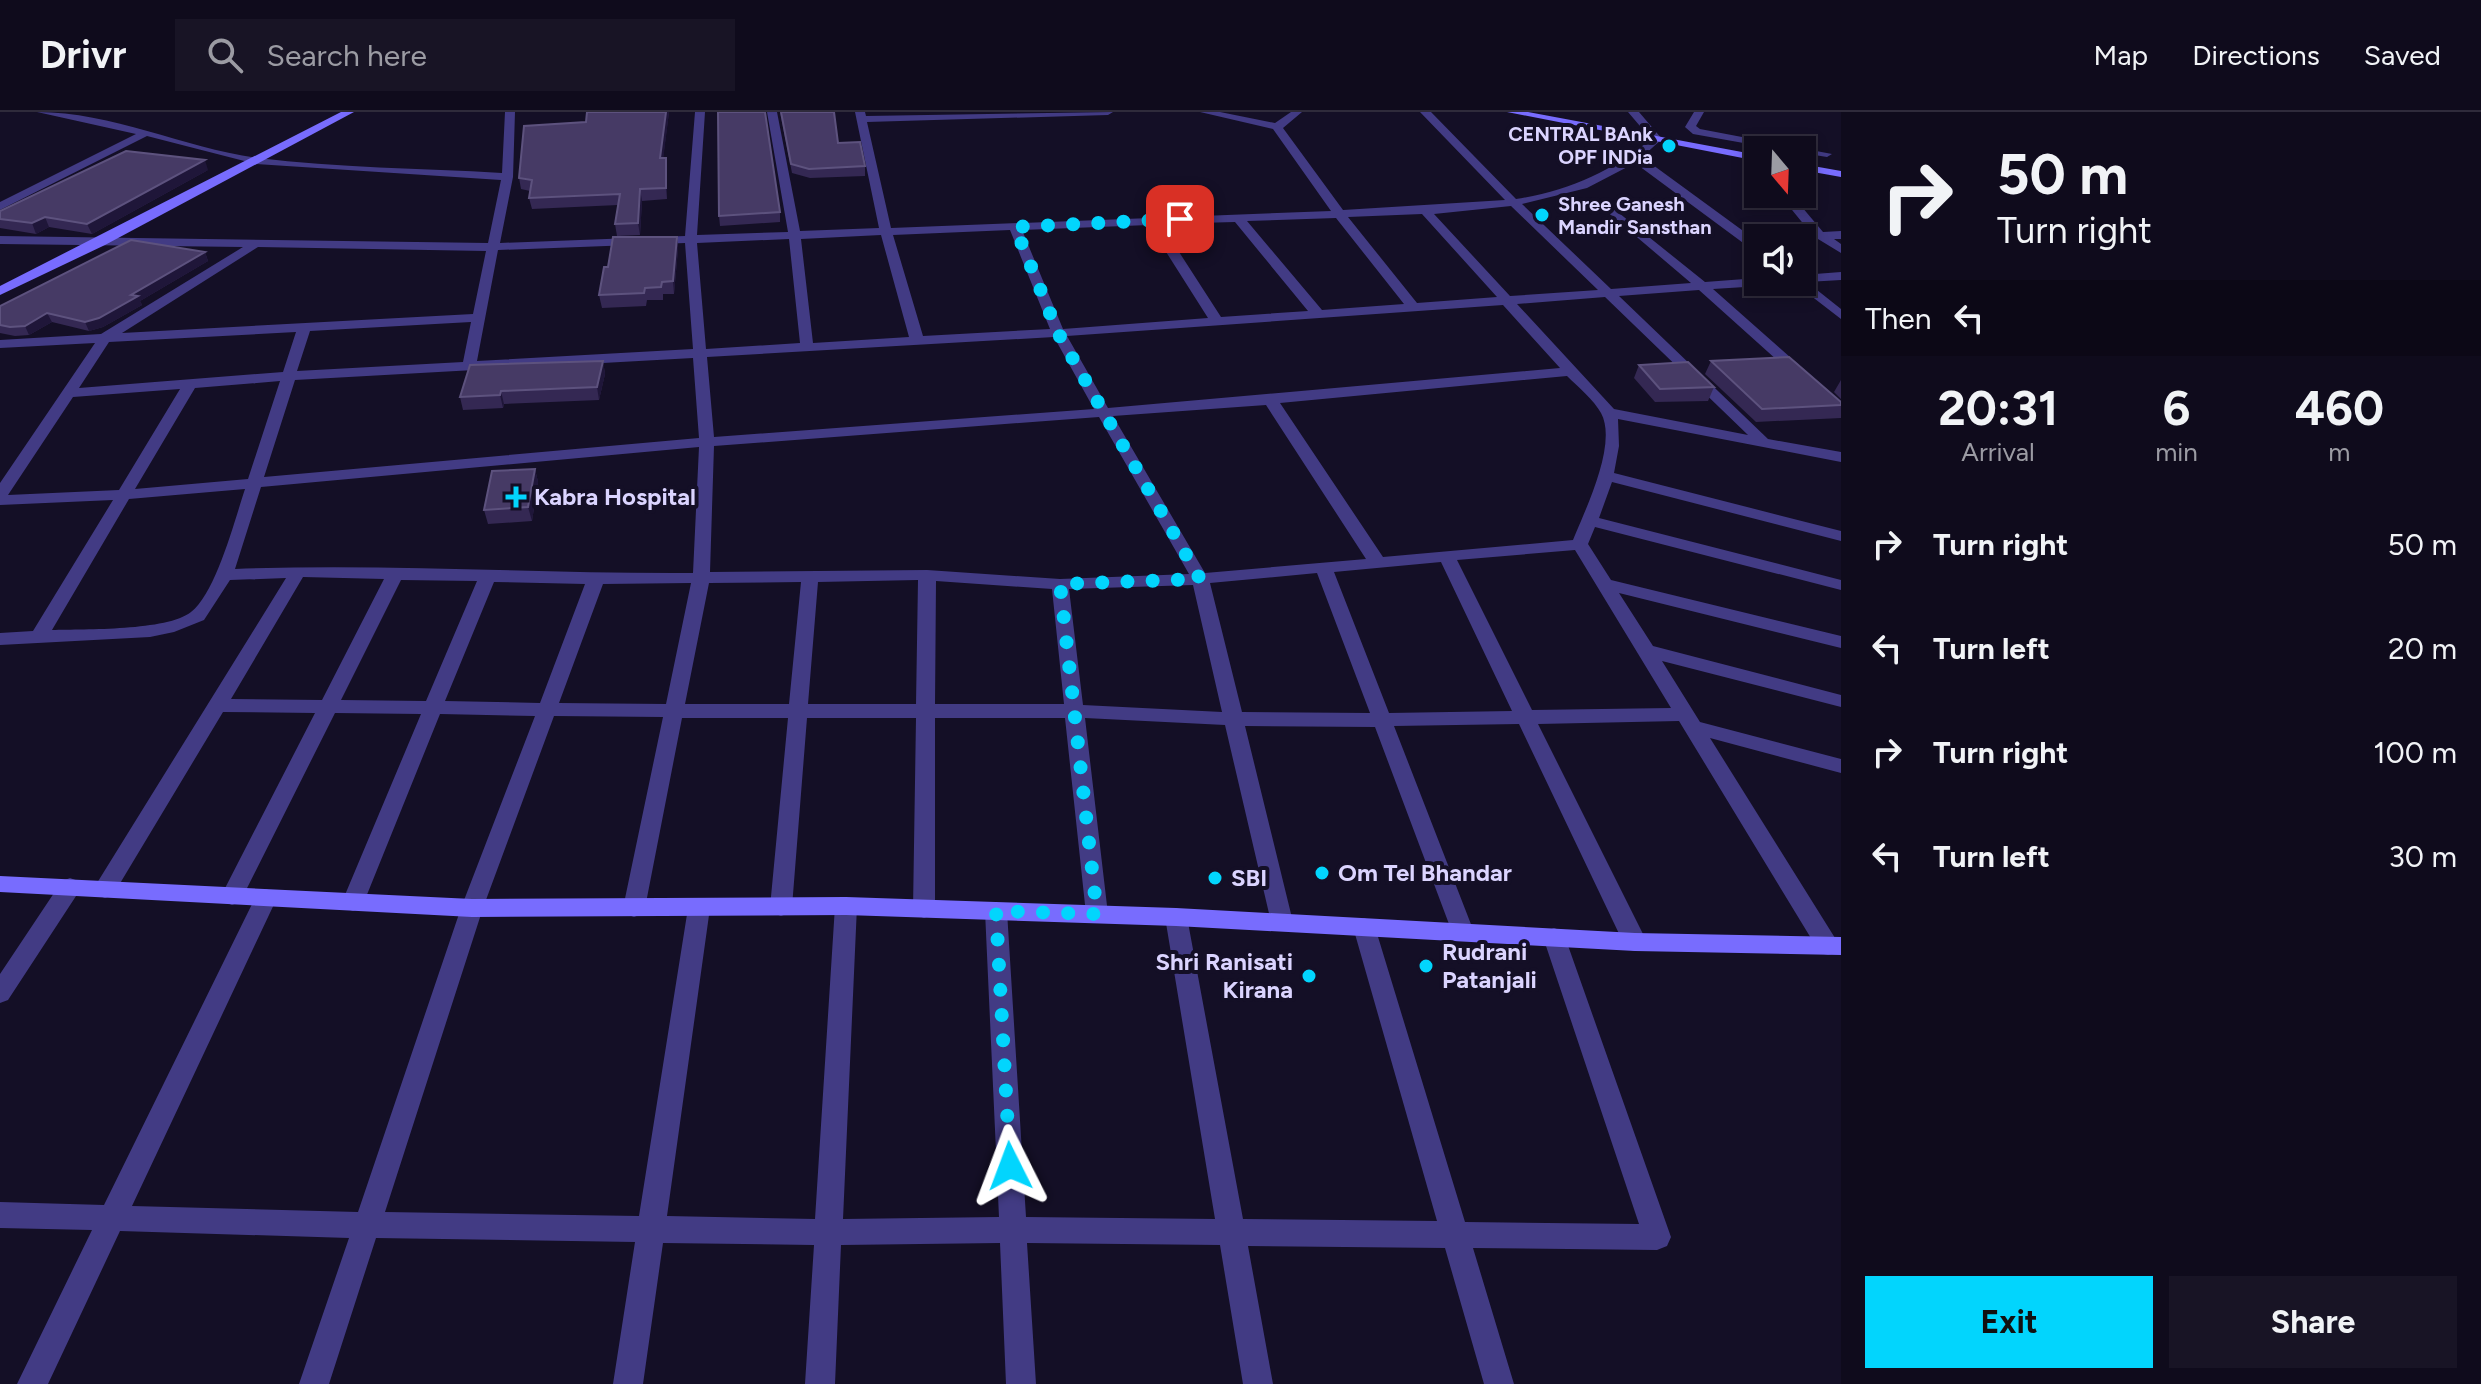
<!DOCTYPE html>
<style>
:root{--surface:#0f0b1c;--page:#181425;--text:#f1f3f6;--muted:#9b9ba3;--line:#2f2b3b;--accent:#02d5fd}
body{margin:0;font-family:Figtree,sans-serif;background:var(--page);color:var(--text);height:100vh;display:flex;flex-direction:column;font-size:30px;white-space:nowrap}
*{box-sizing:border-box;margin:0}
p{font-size:26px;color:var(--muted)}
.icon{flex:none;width:44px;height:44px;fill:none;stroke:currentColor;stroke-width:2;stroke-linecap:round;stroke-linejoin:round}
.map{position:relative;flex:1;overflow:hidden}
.panel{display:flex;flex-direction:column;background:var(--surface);width:640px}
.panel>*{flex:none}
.top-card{background:#0f0b1c;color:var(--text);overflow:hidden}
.needle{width:52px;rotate:161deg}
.buttons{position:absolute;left:1744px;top:24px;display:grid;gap:16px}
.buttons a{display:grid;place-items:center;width:72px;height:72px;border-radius:0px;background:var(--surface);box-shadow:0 4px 12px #0003,0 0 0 2px var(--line);font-size:40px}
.pin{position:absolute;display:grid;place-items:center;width:68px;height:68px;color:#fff;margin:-34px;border-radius:16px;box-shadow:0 4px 12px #0006}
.me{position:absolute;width:88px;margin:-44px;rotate:357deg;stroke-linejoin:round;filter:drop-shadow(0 0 6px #0008)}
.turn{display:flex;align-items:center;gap:28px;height:168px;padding:0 24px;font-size:36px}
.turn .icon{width:104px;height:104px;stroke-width:2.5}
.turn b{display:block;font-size:56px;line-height:68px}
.then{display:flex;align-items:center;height:76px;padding:0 24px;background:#0003;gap:16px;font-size:30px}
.eta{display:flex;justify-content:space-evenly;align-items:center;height:136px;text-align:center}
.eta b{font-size:48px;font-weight:700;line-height:56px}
.action{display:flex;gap:16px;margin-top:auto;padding:16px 24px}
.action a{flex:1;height:92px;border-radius:0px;background:var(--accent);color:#111;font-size:32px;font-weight:700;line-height:92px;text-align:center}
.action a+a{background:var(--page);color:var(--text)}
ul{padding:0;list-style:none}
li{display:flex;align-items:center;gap:24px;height:104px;padding:0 24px}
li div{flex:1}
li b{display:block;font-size:30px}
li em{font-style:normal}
header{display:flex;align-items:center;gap:48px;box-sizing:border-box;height:112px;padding:0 40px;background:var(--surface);border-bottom:2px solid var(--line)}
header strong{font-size:38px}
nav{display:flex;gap:44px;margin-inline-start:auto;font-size:28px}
.search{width:560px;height:72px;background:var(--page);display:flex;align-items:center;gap:20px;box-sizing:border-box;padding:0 28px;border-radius:0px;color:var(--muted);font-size:30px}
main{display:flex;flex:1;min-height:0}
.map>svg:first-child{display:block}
</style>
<header>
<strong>Drivr</strong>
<div class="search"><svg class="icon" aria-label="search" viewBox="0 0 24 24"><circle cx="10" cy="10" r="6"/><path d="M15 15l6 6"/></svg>Search here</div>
<nav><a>Map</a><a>Directions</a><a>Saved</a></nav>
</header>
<main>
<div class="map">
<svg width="1841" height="1272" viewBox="0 0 1841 1272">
<rect width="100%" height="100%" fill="#140f26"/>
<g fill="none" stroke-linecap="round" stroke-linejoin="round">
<!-- street -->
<path fill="#423b84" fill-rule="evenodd" d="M37,0C113,0 184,36 258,46C336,56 422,56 502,61L505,0H515L513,65L500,131L685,124L695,0H705L697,123L788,120L767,0H777L800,119L879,116L855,0H865L866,4L1113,0L1108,3L867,10L891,116L1331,99L1273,17L1200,0H1220L1275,11L1291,0H1302L1283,16L1343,98L1505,88L1420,0H1431L1516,87C1568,79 1611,60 1651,27L1628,0H1639L1662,27L1642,45L1746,121L1810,120L1779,82H1791L1823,120L1841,119V127H1834L1841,132V141L1818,127L1758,126L1755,128L1758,140L1754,139L1635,51L1587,76L1522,92L1611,177L1691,171L1605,98V94L1609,93L1705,170L1758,166V170H1767L1761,174L1713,177L1841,290V302L1836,301L1699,178L1619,184L1768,327L1841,340V350L1618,307L1619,334L1614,361L1841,419V429L1612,370L1599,406L1841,468V478L1595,415L1588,432L1611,468L1841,524V536L1619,481L1653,534L1841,583V595L1662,549L1700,610L1841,647V661L1710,626L1840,834L1836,841L1828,843L1820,841L1679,609L1538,612L1647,830L1643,837L1635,839L1627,837L1623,830L1519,612L1394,614L1474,820L1471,826L1463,829L1455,826L1452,820L1375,615L1245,614L1293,810L1290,816L1282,819L1274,816L1271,810L1225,613L1085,606L1108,802L1105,808L1097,811L1089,808L1086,802L1065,606H935V797L932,803L924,806L916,803L913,797L916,606H807L792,795L789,801L781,804L773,801L770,795L788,606H682L645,796L642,802L634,805L626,802L623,796L663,605L554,604L483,796L385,1100L639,1104L688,796L691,790L699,787L707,790L710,796L667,1104L815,1107L835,794L838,788L846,785L854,788L857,794L843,1107L999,1105L985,799L988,793L996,790L1004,793L1007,799L1026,1105L1215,1107L1165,805L1168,799L1176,796L1184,799L1187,805L1243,1107L1437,1109L1353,815L1356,809L1364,806L1372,809L1375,815L1465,1110L1639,1112L1543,825L1546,819L1554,816L1562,819L1565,825L1671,1125L1667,1134L1657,1138L1473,1136L1514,1272H1484L1445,1136L1248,1134L1273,1272H1243L1220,1133L1027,1131L1036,1272H1006L1000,1131L841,1133L835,1272H805L814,1133L663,1131L643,1272H613L635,1130L376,1126L329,1272H299L349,1126L120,1119L48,1272H17L92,1118L0,1116V1090L104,1093L255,786L258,780L266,777L274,780L277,786L132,1094L358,1100L461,796L535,604L440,602L364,790L361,796L353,799L345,796L342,790L421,602L335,601L240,790L232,793L224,790L221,784L315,601L223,600L113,783L105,786L97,783L94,777L97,771L286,466L230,468L204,508L174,520L150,525L0,533V521L33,519L113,388L0,393V371L95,231L0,236V228L101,222L243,135L0,132V124L488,131L501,68L256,52L147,24L0,98V90L136,22ZM1511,94L1598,178L1510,184L1434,102ZM1422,102L1497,185L1417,191L1348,105ZM1336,106L1404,192L1322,198L1247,109ZM1235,110L1308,199L1221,205L1161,112ZM1149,113L1208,206L1063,217L1022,118ZM1010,118L1050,217L923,224L893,123ZM881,123L909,225L813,231L801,127ZM789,127L800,231L706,237L697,131ZM685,131L693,237L477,249L498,138ZM258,135L486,139L473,202L122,221ZM1605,185L1748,323L1614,297L1517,192ZM1503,193L1560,256L1108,296L1067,224ZM471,210L463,250L297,259L310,219ZM296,220L283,260L79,276L109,230ZM1054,225L1094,297L714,325L707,245ZM693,246L699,326L264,365L295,268ZM1567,264C1578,275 1594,288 1601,301C1618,332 1585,398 1573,428L1383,445L1280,291ZM280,269L248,367L135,377L195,276ZM180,277L119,378L8,383L73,285ZM1266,293L1366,447L1205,461L1113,304ZM1099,305L1189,462L1060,467L927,458L710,460L714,334ZM699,335L693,461C540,462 388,451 235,457L261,375ZM245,377C235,407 216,481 191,500C167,519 85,517 52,518L129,387ZM1575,438L1671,596L1532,598L1457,448ZM1441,450L1512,599L1389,601L1334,460ZM1317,461L1370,601L1242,600L1210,471ZM303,465L384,467L322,588L231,587ZM401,468L477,469L426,589L341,588ZM918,468L916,592H808L818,470ZM936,469L1052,477L1064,592H935ZM494,470L585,472L540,591L445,589ZM801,470L789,592H685L709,471ZM691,471L666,592L559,591L603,472ZM1193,473L1222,600L1083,593L1069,477Z
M1694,0H1704L1696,14L1700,17L1832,42L1827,45L1802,41V38H1783L1693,22L1685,15Z
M1841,160V168L1807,170L1841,197V207L1793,170H1802V163Z
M70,766L78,769L81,775L78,781L8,888L0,891V862L62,769Z"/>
<!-- secondary -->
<path fill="#786cfe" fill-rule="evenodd" d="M341,0H354L105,133L0,183V174Z
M1507,0H1528L1758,43V49Z
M1802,52L1841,59V65L1802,58Z
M0,764L472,787L846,785L1176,796L1635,821L1841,825V843L1635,839L1176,814L846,803L472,805L0,780Z"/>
</g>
<!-- wall -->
<path fill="#342853" d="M587,0H669L663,46H666L667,57V87L642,89L640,123L617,124L615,112L618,93L532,97L529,86L530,79L521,77L519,66L586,10Z
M780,0H834L838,31L865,54V64L810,66L792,61Z
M208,58L92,122L49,115L36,122L0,116V99Z
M780,100V110L720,114L719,104Z
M677,125L678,137L674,182H663V188H647L646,194L602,196L599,183L608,155Z
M205,140L208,149L140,189L142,193L103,215L89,219L52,210L29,223L15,224L0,221V194Z
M603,249L605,262L599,288L504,292L503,296L463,298L460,285Z
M1711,249L1841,290V306L1756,310L1705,262Z
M1639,253L1714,275L1708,289L1655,290L1634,266Z
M1841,268V287L1834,280Z
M535,357L538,370L532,409L488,412L484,398Z"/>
<!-- shaded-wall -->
<path fill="#1f1639" d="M666,0H669L662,57L660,46Z
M666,46L667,57V87L666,76Z
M205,48L208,58L92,122L87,112Z
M640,77L642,89L640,123L638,111Z
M45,105L49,115L36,122L32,111Z
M677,125L678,137L674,182L673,169Z
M205,140L208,149L140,189L142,193L103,215L89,219L85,210Z
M47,201L52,210L29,223L25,214Z
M603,249L605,262L599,288L597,275Z
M501,279L504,292L503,296L500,283Z
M535,357L538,370L532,409L528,395Z"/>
<!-- building -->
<path fill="#463a65" stroke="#5d527e" stroke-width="2" d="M587,0H666L660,46H666V76L640,77L638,111L615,112L620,82L529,86L532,68L519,66L524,14L586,10Z
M718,0H765L780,100L719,104Z
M781,0H834L838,31L860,30L865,54L809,57L791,52Z
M126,39L205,48L87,112L45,105L32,111L0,107V99Z
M613,125H677L673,169L662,170L661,175L645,176L644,181L599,183L604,155H608Z
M131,128L205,140L131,183L138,184L99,206L85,210L47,201L25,214L10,215L0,213V194Z
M1789,245L1841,290V293L1762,297L1711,249Z
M603,249L597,275L501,279L500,283L460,285L470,253Z
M1688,250L1714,275L1660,277L1639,253Z
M535,357L528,395L484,398L492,359Z"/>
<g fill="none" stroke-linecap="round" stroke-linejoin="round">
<!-- route -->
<path stroke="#02d5fd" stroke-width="14" stroke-dasharray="0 25.2" d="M1010,1054L996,799L1097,802L1060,472L1200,467L1058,221L1015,115L1180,107"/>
</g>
<!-- markers -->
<g fill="#02d5fd" stroke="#140f26" stroke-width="3">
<circle cx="1669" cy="34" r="8"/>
<circle cx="1542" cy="103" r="8"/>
<path d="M512 373h8v8h8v8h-8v8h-8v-8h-8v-8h8z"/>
<circle cx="1322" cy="761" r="8"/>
<circle cx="1215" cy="766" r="8"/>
<circle cx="1426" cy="854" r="8"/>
<circle cx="1309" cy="864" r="8"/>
</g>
<g text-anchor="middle" stroke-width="8" stroke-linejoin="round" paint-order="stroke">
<!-- far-poi labels -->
<g font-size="20" font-weight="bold" fill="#dbd4ff" stroke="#140f26" text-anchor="end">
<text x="1653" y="29">CENTRAL BAnk<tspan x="1653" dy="23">OPF INDia</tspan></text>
<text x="1558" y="99" text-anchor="start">Shree Ganesh<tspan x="1558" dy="23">Mandir Sansthan</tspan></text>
</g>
<!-- poi labels -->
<g font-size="24" font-weight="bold" fill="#dbd4ff" stroke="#140f26" text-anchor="start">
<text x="534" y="393">Kabra Hospital</text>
<text x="1338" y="769">Om Tel Bhandar</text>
<text x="1231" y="774">SBI</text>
<text x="1442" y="848">Rudrani<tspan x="1442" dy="28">Patanjali</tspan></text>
<text x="1293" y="858" text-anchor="end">Shri Ranisati<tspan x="1293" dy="28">Kirana</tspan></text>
</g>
</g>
</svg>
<div class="buttons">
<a><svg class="needle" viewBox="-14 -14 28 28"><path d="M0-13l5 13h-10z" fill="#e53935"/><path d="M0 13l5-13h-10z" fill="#9b9ba3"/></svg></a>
<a><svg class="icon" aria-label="sound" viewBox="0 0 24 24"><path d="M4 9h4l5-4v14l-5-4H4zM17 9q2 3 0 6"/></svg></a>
</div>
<div class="pin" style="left:1180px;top:107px;background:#d93025"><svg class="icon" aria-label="arrive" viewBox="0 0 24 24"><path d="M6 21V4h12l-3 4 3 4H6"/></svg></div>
<svg class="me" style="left:1010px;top:1054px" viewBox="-20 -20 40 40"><path d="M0-17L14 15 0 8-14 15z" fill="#02d5fd" stroke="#fff" stroke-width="4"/></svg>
</div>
<section class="panel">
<div class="top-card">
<div class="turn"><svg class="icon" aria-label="right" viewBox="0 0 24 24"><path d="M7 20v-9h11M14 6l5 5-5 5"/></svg><div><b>50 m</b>Turn right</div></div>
<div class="then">Then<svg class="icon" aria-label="left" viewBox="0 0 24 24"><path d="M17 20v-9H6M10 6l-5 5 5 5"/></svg></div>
</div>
<div class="eta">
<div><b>20:31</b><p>Arrival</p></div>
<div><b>6</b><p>min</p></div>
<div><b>460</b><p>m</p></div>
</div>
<ul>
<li><svg class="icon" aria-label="right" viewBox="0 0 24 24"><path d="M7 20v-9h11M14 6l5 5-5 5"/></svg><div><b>Turn right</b></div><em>50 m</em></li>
<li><svg class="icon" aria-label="left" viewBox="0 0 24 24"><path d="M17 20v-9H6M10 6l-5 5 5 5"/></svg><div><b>Turn left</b></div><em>20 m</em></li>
<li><svg class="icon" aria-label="right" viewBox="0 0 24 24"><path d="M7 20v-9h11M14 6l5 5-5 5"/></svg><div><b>Turn right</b></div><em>100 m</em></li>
<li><svg class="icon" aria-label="left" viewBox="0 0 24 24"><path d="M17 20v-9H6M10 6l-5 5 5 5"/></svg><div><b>Turn left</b></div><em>30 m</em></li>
</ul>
<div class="action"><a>Exit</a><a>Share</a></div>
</section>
</main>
